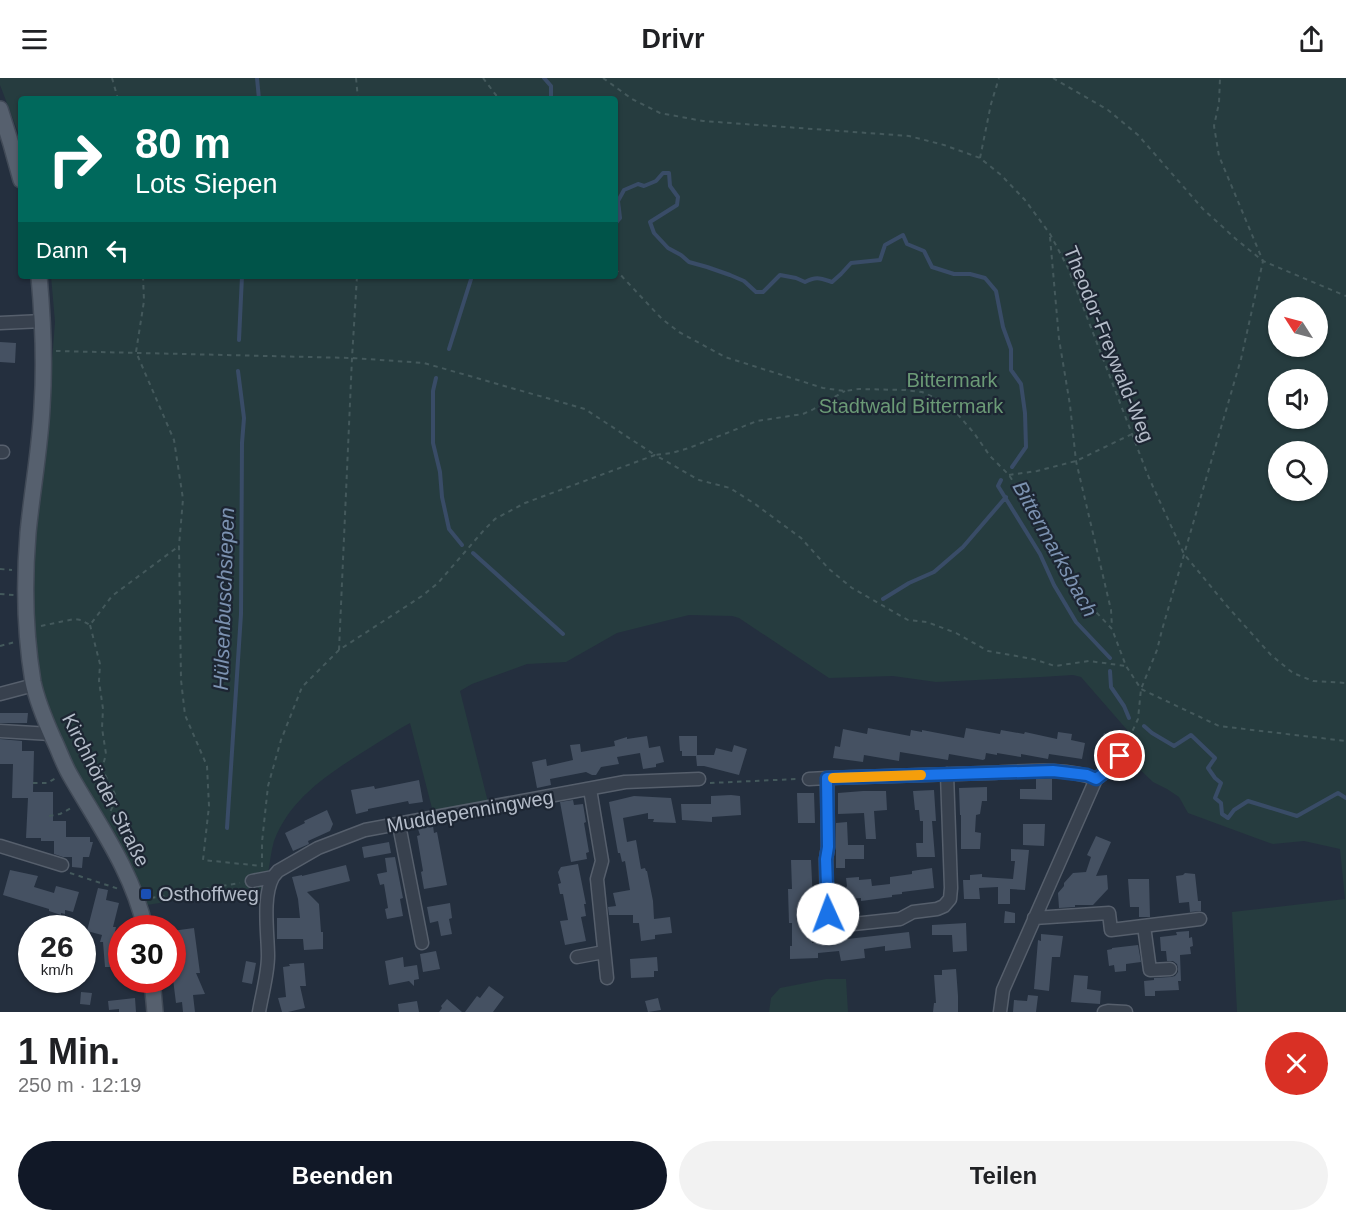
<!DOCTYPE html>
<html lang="de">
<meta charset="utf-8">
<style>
:root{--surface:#fff;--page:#f2f2f2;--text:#202124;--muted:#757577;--accent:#111827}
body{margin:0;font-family:Arial,sans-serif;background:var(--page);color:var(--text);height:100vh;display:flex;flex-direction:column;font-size:22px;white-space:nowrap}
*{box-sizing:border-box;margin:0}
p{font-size:20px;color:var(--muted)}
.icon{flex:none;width:33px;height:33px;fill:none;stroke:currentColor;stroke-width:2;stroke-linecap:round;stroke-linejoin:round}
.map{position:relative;height:934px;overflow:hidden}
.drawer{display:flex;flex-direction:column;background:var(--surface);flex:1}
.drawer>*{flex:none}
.guide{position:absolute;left:18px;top:18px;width:600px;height:183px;border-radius:6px;box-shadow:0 2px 4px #0004;background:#00695c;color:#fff;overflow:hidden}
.needle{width:39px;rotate:306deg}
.tools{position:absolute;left:1268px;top:219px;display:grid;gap:12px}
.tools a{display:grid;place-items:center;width:60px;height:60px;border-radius:50%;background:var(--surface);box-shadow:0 2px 4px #0004;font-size:30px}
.speed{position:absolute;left:18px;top:837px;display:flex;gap:12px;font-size:30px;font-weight:700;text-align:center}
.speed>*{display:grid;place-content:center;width:78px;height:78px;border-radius:50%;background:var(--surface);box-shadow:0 2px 4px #0004;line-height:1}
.speed small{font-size:15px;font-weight:400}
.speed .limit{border:9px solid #d22;background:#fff;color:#111}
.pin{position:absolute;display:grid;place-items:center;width:51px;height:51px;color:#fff;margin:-26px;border:3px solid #fff;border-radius:50%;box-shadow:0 2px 6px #0007}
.me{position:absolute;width:66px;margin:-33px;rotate:358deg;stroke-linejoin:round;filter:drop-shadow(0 0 4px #0008)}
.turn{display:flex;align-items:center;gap:21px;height:126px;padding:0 18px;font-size:27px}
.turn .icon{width:78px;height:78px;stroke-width:2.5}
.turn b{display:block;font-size:42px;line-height:51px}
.then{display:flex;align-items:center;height:57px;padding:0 18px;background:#0003;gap:12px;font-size:22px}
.round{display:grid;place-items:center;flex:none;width:63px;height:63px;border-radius:32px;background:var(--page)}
.overview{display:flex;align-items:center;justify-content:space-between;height:102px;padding:0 18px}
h1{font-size:36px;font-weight:700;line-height:45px}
.action{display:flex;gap:12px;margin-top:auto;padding:12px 18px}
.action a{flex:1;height:69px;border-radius:36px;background:var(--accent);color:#fff;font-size:24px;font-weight:700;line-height:69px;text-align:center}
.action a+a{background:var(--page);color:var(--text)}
header{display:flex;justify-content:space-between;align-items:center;height:78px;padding:0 18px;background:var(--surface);font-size:27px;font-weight:700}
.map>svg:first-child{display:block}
</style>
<header><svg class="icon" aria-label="menu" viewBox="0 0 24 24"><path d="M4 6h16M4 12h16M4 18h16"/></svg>Drivr<svg class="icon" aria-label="share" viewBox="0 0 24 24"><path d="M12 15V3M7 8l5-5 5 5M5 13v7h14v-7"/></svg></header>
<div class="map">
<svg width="1346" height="934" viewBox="0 0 1346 934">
<rect width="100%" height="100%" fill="#242f3e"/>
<!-- green -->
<path fill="#263c3f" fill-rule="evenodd" d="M0,0H1346V934H1237L1232,834L1345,821L1340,771L1304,763L1273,766L1264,763L1188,735L1179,719L1167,711L1153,704L1135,687L1119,693L1126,682L1135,661L1081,599L1073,597L1041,599L936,604L893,598L829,600L739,540L732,538L689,537L617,555L566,584L527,586L472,606L460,613L488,724L433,734L410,645C397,652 384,661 371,669C333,693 291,718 274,763C271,773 270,785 268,795H267L260,813L252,810L147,827L126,777L90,719L59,661L42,621L36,588L33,532L35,439L47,346L55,244L51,198H615V21H21V62L0,7ZM1278,230H1317V268H1278ZM1278,302H1317V340H1278ZM1278,374H1317V412H1278Z
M826,901H846L848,934H769L771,920L780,910Z"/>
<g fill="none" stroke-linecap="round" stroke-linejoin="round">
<!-- stream -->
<path stroke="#394c67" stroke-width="4" d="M257,0L259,21
M544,0L551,8V21
M615,146L620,140L618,123L624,112L638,106L644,108L656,103L663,95H669L670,108L678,119L677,127L650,144L654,155L668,170L681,177L689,184L707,189L730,197L744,203L756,214H763L780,197L796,200L805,204C816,198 820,200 832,204L841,196L851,185L880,182L885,167L903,157L907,166L924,173L932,189L954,196H970L985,200L996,213L1003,249L1011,271V292L1021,306L1025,335L1026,369L1012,389
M239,262L242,198
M449,271L472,198
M436,300L433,313V365L440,394L442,419L449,451L462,467
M1001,402L998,408L1040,476L1054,507L1076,544L1110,580
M473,475L563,556
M883,521L909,505L934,494L963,469L1006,419
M1110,593L1111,609L1124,628L1129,640
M1144,648L1152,655L1174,668L1191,657L1215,680L1208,690L1215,700L1221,705L1215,720L1221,725L1222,736L1228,740L1234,732L1248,723L1297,738L1338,715L1346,720
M227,750L241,536L242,365L244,340L238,293"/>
</g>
<!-- building -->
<path fill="#455162" d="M0,264L16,265L15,285L0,284Z
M0,635H28L27,645H0Z
M868,650L910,658L911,652L922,654V652L964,660L966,650L1000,656L1001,652L1024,656L1025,654L1057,661L1058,654L1072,656L1071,662L1085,665L1082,681L1049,676L1048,681L1021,676V679L997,675V677L986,675L985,681L983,682L949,676L948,682L900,674L899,683L864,677L863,684L833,680L835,668L840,669L843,651L867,656Z
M1104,655L1116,660L1113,671L1100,667Z
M647,658L649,670L660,668L664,684L656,686V689L643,691L640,675L617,679L619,686L601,689L596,697H592L586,694L550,701L551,707L537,710L532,684L546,681L547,688L573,682L570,667L580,666L581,674L615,668L614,663L627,659V661Z
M679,658H697V677H714L716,670L732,674L734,667L747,671L739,697L704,688H697L696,678H682V673H680Z
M0,661L22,663V673H34L33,714H53V743H66V759H90V764H93L89,779H83L82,790L72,789V779H63L54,776V763H41V760H26L28,720H12L13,686H0Z
M1036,701H1052V722L1020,721V711H1036Z
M419,702L423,724L409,726L408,723L368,731V733L356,736L351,712L374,708L375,711Z
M987,709V723H982L980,736L976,737L975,754L981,755L980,771H961V737H960L959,710Z
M934,712L936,743H932L935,779H917L916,765H923V743H920L919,732H915L913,713Z
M863,713H886L887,732L874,733L876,761H866L864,735L838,736V715Z
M797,715H814L815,745H798Z
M731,717L740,718L741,737L712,739V744L682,742L681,726H711V718Z
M634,718L671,720L676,745L653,744L654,741H648V735L623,740L627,764L636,762L641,791L645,790L646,793H647L653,823L654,841L670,839L672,855L655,857V861L641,863L639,845H633V837H609L608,829L616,828L613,815L630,812L625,783L622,784L620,775H618L609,724Z
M573,722L574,727L583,726L586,744L584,745L589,774L586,775L587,781L571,784L560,724Z
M327,732L333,746L330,753L308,763L309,766L293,773L285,755L305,745L304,743Z
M847,744L848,767H864V781H845V790H836V745Z
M1023,746H1045L1044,768L1023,767Z
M433,748L434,755L437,754L447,807L424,811L421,794L423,793L417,758L420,757L418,751Z
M1096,758L1111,764L1096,798L1107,797L1108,811L1093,827H1075V829L1059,830L1058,815L1064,808V805L1073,795L1086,794L1091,779L1087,777Z
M389,764L391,775L364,780L362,769Z
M1011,771L1029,772L1025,812L1010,811V826H998V809L979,810L980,821H964L963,802H970V797L982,796V799L1013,801L1015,783H1011Z
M395,779L403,820L400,821L403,838L387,841L385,831L388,830L384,806L380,807L377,796L387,794L385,780Z
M791,782H811L814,844H811L812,865L909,854L911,870L885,873V868L864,871L865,880L841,883L839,873L818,875V880L790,881V868H792V845H789L788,811H792Z
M578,786L586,826H584L586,838L581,839L586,863L565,867L560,843L568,842L563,816H560L558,806L561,805L558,794L561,789Z
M346,787L350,803L307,814L319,826L321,854H323V871L304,872L303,861H277V840H300L298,821L292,799L302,797V798Z
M932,790L934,810L902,814V816L892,817V819L861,823V820L849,821L848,814L845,811L847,808L846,800L859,799V802L871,801L872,808L890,806V799L912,796V793Z
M10,792L38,798L34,809L54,815L56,808L79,814L73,834L65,832V836L61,835V837L49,833V831L3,817Z
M1185,795L1195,796L1198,823H1201V833L1190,834L1189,824L1179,825L1176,798L1183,797Z
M1128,801H1149L1150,839H1139V829H1130Z
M98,810L108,812L106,822L119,825L113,849H116L110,874H122V889H105L103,864H100L102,857L87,853Z
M450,825L452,840L449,841L452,856L441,858L438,843L430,845L427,829Z
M1005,833L1015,835V845H1004Z
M966,845L967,873L953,874L952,857H932V847Z
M194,850L200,895H196L205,916L193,917L195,934H183L182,924L176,925L172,893V853Z
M1189,853V860L1192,859L1193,868L1190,869L1191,876L1180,877L1181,903H1178L1179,912L1155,913V918H1145L1144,903L1154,902V900L1171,899L1175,898L1178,894V890L1177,886L1173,883H1167L1166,873H1161L1160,859L1177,857L1176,854Z
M1041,856L1063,858L1060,879H1052L1049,913L1034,911L1038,862L1041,863Z
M1138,867L1141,884L1126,886V893L1115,894L1114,887L1109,888L1107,872L1112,871V870Z
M436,873L440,891L423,894L420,876Z
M403,879L404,889L417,887L419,901L414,902V908L409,903L389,907L385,883Z
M657,879L658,893H654V899L631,900L630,881Z
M246,883L256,885L252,906L242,904Z
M304,885L306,908H300L305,930L288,934H282L278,920L286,919L283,889L290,888L289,886Z
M956,891L958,918V934H933L934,925H936L934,897H942V892Z
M1074,897L1088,898L1087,911L1101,913L1100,926L1071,924Z
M489,908L504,919L493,934H465L477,918L480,920Z
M81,914L92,915L90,927L80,926Z
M1028,917L1038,918L1036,934H1013L1014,922L1027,923Z
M135,920L136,934H119V931L109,932L108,923Z
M658,920L661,932L648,934L645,923Z
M447,921L462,934H439L442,930L441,928Z
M417,923L419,934H399L398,926Z"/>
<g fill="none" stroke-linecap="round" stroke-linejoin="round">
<!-- minor casing -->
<g stroke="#565f6c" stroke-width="15">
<path id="minor" d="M0,245L43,243
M0,374H3
M0,616L34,607
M0,653L51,656
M947,696L951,810L950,821L944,828L937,831L913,834L900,841L844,847L835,844L827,836L826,781L828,769L827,700C880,698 934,697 987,695C1021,694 1065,688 1096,701
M809,701L827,700
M590,711L602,783L597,801L607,900
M399,747L422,865
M0,768L62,787
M252,803L273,799L278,793L318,770L365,752L625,704L699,701
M1034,840L1109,835L1111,852L1200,841
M1144,848L1150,892L1170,891
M577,879L604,874
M259,934C262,916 268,896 268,878C268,855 262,819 273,799
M1000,934L1003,912L1096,701L1108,692L1120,678
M1104,934L1108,933L1126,934"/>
</g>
<!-- major casing -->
<g stroke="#414a57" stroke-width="18">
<path id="major" d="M0,31L11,66L21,102
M39,198C43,242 45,285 42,329C40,371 32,413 28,455C24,504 25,556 33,604C37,623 45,642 53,660C59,672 63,685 70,697C98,746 133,794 145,850
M152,902L155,934"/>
</g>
<!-- path -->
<path stroke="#44595c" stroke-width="2" stroke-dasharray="4.5 4.5" stroke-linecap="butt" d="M112,0L118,21
M356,0L358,21
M483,0L499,21
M603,0L632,21L660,35L703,43L909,58L944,67L980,80L1001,97L1025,122L1050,156L1068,190L1149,400L1184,476L1227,528L1271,577L1293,595L1313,603L1346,605
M1053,0L1108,32L1138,57L1203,131L1237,162L1263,183L1346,218
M980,80L991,26L999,0
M1050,159L1059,261L1070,327L1076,383L1111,532L1112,549
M615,191L662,241L679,254L725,279L823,310L845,313L859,311L905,312L922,314L938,321L953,331L974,355L990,378L1009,397L1096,534L1112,551L1126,588L1141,611L1219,648L1346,663
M143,198L144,223L136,274L174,362L183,421L179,468L181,602L185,637L207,688L209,728L203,782L262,788
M56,273L352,280L424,285L585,331L655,377L672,375L689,370L757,343L803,336L812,332L845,313
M1009,397L1037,393L1076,383L1132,356
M0,491L12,492
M0,516L14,517
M90,547L100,586L99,603L103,631L102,650L106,676L102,691L117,720L109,736
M41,548L74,541L81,542L90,547L112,518L179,468
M0,568L15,564
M339,572L352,280L357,198
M1125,669L1138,641L1141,611L1157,572L1162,552L1241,281L1263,183L1219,78L1214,48L1219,25L1220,0
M33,705H47L56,700
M710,705L797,701
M49,738L60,736L73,729
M262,789V764L268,708L281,662L302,609L339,572L422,518L438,505L484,452L495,441L525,425L655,377L699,402L730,410L755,426L801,460L829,491L852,510L908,542L927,544L956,555L988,573L1033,581L1055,588L1089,583L1126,588
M70,795L119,811
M151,820L240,805"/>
<!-- minor -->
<use href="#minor" stroke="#38414e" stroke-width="12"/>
<!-- major -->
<use href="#major" stroke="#56606e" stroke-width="15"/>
</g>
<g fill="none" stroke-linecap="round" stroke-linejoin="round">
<!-- route casing -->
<g stroke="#114b97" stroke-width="15">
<path id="route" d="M828,836L826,781L828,769L827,700L1053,693L1087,697L1096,701L1108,692L1120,678"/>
</g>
<!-- route -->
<use href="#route" stroke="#1a73e8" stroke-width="10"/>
<!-- slow -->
<path stroke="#f59e0b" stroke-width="10" d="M833,700L921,697"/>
</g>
<!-- markers -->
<rect fill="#1a4fb4" stroke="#1d2633" stroke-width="2" x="140" y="810" width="12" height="12" rx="3"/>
<g text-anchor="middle" stroke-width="4.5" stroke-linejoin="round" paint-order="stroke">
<!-- street labels -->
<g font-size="20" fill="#b4bcc9" stroke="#1d2633">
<text transform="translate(1109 266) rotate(68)" y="7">Theodor-Freywald-Weg</text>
<text transform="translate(106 712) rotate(63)" y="7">Kirchhörder Straße</text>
<text transform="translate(470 733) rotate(-10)" y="7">Muddepenningweg</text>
</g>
<!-- park labels -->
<g font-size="20" fill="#6b9a76" stroke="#1d2633">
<text x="952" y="309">Bittermark</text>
<text x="911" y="335">Stadtwald Bittermark</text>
</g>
<!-- poi labels -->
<g font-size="20" fill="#b4bcc9" stroke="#1d2633" text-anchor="start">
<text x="158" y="823">Osthoffweg</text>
</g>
<!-- water labels -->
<g font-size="21" font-style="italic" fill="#7c92b1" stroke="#1d2633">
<text transform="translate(1055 471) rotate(61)" y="7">Bittermarksbach</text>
<text transform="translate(224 521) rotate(-88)" y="7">Hülsenbuschsiepen</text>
</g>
</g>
</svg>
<div class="tools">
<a><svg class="needle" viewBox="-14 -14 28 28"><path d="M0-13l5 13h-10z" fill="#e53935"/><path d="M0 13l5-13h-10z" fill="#757577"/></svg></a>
<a><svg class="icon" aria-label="sound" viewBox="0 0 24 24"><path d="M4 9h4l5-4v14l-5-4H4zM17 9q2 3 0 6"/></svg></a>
<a><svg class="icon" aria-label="search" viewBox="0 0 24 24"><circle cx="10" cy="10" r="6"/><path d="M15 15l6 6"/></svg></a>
</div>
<div class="speed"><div>26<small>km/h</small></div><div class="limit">30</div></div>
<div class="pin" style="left:1120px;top:678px;background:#d93025"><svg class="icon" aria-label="arrive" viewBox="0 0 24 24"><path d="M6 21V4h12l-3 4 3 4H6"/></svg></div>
<svg class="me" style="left:828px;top:836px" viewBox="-20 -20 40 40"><circle r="19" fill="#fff"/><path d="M0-13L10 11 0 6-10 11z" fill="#1a73e8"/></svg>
<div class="guide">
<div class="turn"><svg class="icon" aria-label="right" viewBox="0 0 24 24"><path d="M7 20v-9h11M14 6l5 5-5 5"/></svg><div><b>80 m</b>Lots Siepen</div></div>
<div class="then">Dann<svg class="icon" aria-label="left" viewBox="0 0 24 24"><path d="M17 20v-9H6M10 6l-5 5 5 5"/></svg></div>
</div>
</div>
<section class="drawer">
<div class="overview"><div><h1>1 Min.</h1><p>250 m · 12:19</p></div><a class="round" style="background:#d93025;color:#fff"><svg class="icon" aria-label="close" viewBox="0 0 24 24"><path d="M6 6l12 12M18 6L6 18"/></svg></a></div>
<div class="action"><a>Beenden</a><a>Teilen</a></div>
</section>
